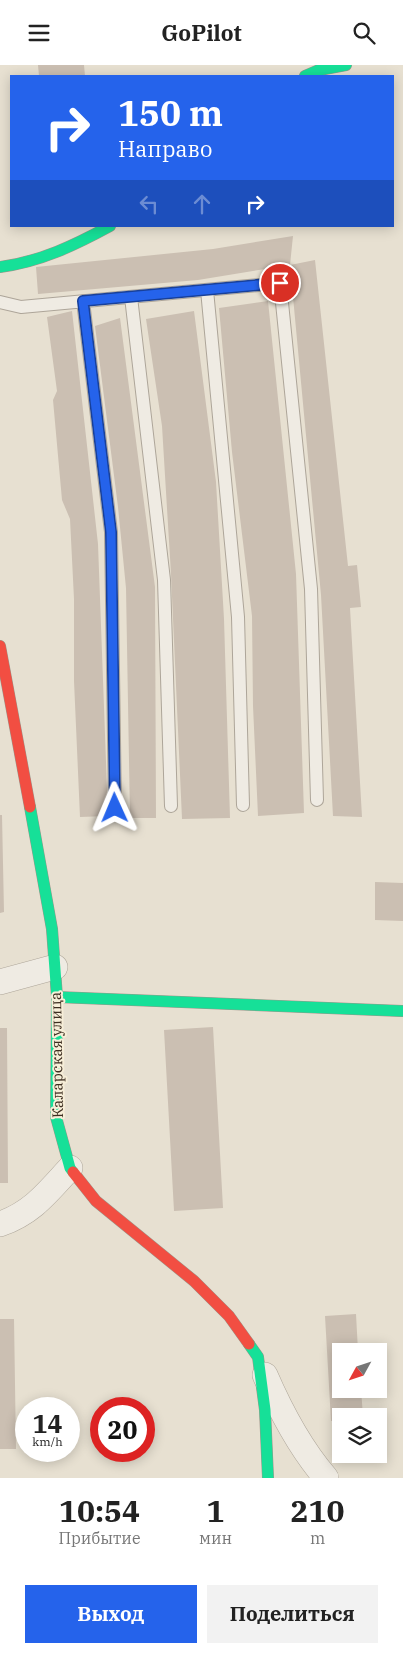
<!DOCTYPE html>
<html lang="ru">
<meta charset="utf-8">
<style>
:root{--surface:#fff;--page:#f2f2f2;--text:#222;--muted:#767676;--accent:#2563eb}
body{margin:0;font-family:"IBM Plex Serif",serif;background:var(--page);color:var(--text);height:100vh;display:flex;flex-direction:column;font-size:19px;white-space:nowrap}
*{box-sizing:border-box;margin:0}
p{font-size:16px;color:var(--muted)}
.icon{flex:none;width:28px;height:28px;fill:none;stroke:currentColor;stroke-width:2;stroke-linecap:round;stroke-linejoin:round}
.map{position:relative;height:1413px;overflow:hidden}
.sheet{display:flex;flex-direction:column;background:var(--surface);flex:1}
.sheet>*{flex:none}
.top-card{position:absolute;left:10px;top:10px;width:384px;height:152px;border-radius:0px;box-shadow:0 2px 12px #0003;background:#2563eb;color:#fff;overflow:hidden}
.needle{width:32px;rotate:230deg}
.fabs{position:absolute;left:332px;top:1278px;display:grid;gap:10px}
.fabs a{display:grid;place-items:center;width:55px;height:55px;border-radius:0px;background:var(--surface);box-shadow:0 2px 12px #0003;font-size:25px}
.speed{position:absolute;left:15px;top:1332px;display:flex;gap:10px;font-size:25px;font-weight:700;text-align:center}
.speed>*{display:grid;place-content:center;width:65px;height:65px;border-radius:50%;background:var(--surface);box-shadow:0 2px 12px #0003;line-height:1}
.speed small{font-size:12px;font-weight:400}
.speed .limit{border:8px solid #d22;background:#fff;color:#111}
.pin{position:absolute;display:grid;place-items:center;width:42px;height:42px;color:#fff;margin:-21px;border:2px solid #fff;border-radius:50%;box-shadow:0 1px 5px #0007}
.me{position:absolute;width:55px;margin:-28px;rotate:359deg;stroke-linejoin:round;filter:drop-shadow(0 0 4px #0008)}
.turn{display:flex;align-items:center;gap:18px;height:105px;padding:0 25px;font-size:22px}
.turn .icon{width:65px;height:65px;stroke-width:2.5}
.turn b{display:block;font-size:35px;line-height:42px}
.lanes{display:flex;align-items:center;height:48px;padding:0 25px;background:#0003;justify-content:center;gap:25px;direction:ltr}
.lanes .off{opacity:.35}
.eta{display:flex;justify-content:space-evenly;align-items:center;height:85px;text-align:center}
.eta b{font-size:30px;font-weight:700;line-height:35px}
.primary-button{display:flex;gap:10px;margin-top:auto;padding:10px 25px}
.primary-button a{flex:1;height:58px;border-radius:0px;background:var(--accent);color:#fff;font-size:20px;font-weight:700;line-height:58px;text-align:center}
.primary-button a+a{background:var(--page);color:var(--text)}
header{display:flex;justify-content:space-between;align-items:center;height:65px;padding:0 25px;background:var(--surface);font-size:22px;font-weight:700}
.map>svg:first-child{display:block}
</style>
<header><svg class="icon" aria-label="menu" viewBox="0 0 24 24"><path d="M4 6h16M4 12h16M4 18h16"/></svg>GoPilot<svg class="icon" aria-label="search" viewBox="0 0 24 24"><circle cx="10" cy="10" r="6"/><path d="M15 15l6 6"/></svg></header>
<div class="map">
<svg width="403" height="1413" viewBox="0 0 403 1413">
<rect width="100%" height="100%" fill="#e7e0d1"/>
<!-- building -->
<path fill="#cbbfb2" d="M38,0H84L85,11H39Z
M293,171L290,200L198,215L38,229L36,202L213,184Z
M315,195L348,501L357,500L361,542L350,543L362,752L333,751L321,530L290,200Z
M268,236L296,509L304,748L258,751L253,641L252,551L232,387L219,243Z
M72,246L98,479L108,751L80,752L74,616V534L70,454L62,435L53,335L57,326L47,252Z
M194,246L216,417L224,554L230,753L182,754L171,509L162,361L146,254Z
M120,253L155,522L156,753H130L126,523L118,442L95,261Z
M0,750H2L4,847L0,848Z
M375,817L403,818V856L375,855Z
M213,962L223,1143L174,1146L164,965Z
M0,963H7L8,1118H0Z
M356,1249L358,1286H341V1324H361L363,1351H341V1355L331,1356L325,1251Z
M0,1254H14L16,1384H0Z"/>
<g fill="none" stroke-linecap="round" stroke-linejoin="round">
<!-- lane casing -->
<g stroke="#ada599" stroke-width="14">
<path id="lane" d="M207,225L238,552L243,740
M131,232L164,515L171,741
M83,236L111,467L115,743
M0,237L21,242L280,218L311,524L317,735"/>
</g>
<!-- street casing -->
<g stroke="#ada599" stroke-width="26">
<path id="street" d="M0,917L55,902
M0,1159C32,1148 47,1128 70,1103
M265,1310C281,1347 300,1383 326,1413"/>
</g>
<!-- fast casing -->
<g stroke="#9c958a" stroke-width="12">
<path id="fast" d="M305,11L319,5L346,0
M0,202C40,197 75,180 110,161
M30,742L52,864L57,932L56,1052L70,1103L73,1107
M57,932L402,946
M249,1279L258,1292L265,1345L268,1413"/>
</g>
<!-- jam casing -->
<g stroke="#9c958a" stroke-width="12">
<path id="jam" d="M0,581L30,742
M73,1107L96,1136L194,1216L229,1251L249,1279"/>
</g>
<!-- lane -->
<use href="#lane" stroke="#efebe3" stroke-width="12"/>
<!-- street -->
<use href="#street" stroke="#efebe3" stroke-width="25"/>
<!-- fast -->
<use href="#fast" stroke="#16e098" stroke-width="11"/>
<!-- jam -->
<use href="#jam" stroke="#f24e42" stroke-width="11"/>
</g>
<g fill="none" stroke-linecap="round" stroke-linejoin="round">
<!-- route casing -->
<g stroke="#184099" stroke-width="12">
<path id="route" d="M115,743L111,467L83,236L280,218"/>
</g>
<!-- route -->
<use href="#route" stroke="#2563eb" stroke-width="9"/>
</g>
<g text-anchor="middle" stroke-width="4" stroke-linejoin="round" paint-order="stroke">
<!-- street labels -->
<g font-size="15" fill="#3d2e20" stroke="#f7eed8">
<text transform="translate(57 990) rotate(-91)" y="5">Каларская улица</text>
</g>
</g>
</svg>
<div class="fabs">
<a><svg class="needle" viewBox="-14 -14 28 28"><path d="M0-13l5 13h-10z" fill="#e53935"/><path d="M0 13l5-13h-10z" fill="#767676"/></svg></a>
<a><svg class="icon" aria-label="layers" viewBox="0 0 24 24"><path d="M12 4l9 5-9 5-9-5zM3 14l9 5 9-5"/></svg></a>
</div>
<div class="speed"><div>14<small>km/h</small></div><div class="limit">20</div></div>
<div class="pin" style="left:280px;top:218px;background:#d93025"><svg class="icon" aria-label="arrive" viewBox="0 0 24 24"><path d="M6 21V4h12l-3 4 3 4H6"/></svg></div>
<svg class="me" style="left:115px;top:743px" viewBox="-20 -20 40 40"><path d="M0-17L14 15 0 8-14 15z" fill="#2563eb" stroke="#fff" stroke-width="4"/></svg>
<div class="top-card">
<div class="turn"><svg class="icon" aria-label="right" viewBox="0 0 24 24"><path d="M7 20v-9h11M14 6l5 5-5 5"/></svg><div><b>150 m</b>Направо</div></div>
<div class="lanes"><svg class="icon off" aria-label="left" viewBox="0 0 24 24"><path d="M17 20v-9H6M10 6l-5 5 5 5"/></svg><svg class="icon off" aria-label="ahead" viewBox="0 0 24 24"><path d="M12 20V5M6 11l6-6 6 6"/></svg><svg class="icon" aria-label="right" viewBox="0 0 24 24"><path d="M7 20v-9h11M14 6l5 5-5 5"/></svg></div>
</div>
</div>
<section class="sheet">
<div class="eta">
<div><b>10:54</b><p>Прибытие</p></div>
<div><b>1</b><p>мин</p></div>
<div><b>210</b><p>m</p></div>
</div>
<div class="primary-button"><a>Выход</a><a>Поделиться</a></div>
</section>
